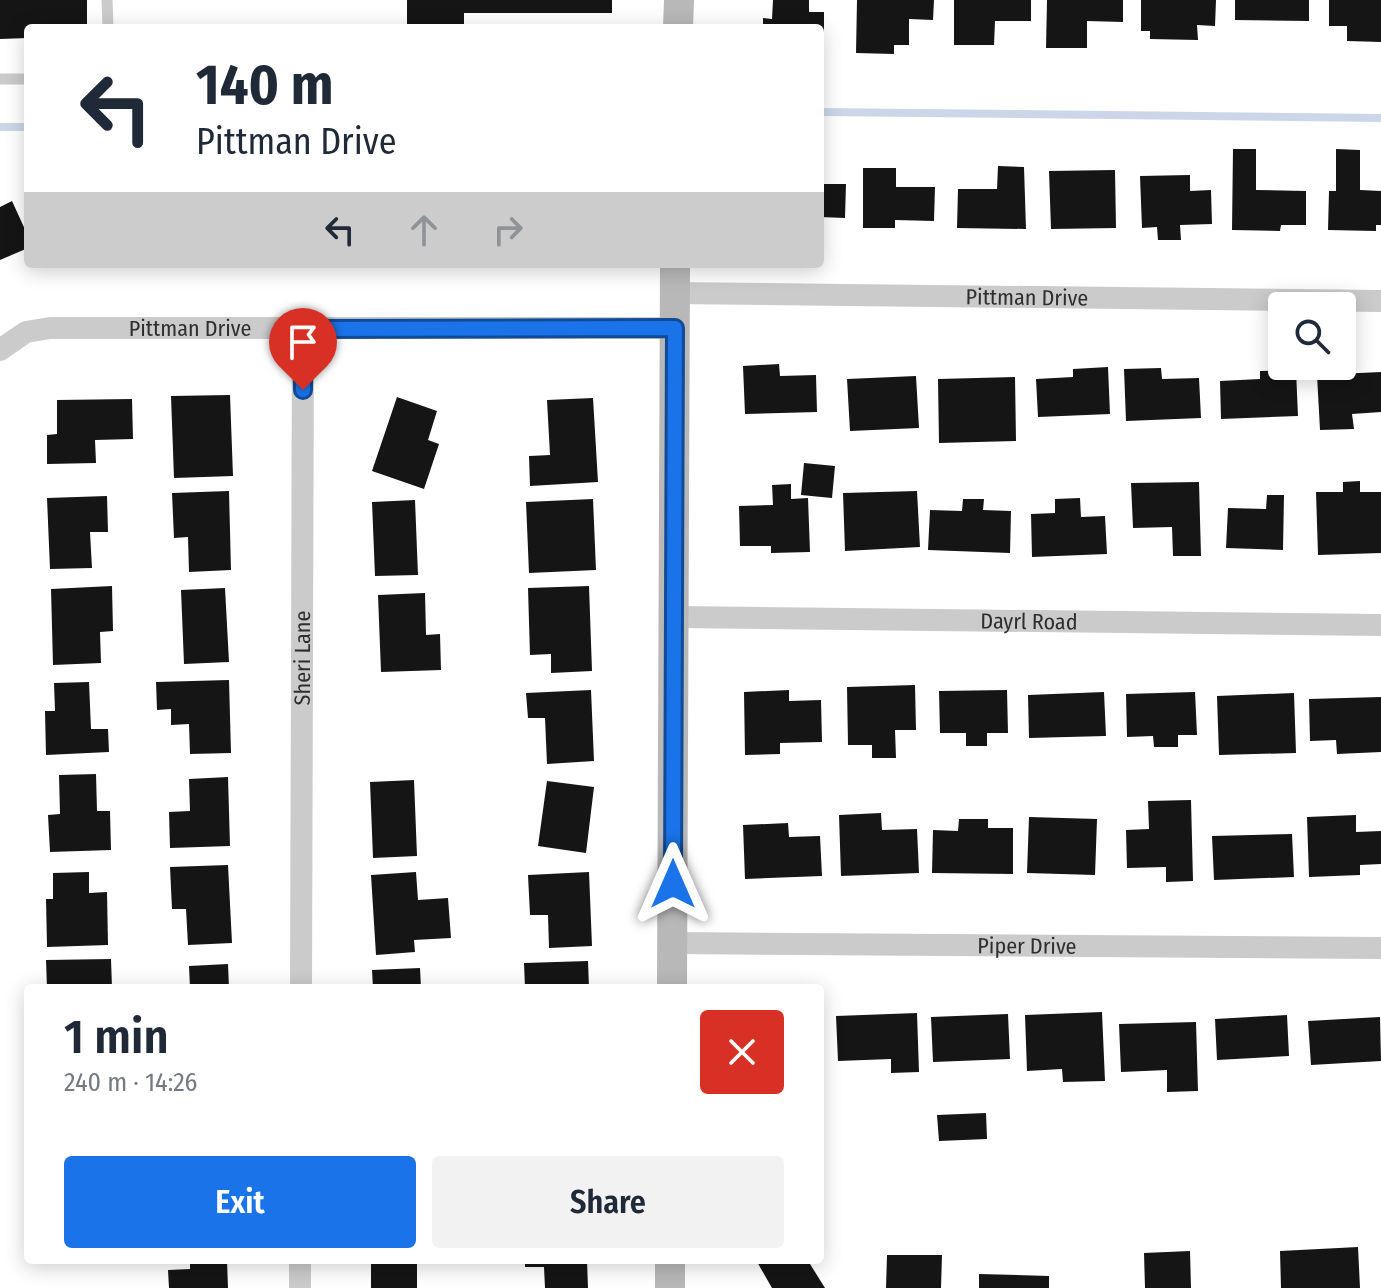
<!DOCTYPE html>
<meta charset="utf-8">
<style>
:root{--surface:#fff;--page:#f2f2f3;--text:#1f2937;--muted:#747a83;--accent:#1a73e8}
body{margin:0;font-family:"Fira Sans Condensed",sans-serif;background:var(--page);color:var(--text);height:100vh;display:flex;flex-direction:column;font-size:30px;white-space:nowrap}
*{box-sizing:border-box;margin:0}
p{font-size:26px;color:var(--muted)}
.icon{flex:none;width:44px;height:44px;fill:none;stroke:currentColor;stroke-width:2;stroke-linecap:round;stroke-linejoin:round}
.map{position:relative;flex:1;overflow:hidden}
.drawer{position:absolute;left:24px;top:984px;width:800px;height:280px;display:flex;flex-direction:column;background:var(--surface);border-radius:8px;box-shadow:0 4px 20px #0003}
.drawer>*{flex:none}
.banner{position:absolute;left:24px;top:24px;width:800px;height:244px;border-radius:8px;box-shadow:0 4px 20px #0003;background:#fff;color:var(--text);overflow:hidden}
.fabs{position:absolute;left:1268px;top:292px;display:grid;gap:16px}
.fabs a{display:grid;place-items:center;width:88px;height:88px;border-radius:8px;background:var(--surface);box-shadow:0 4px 20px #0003;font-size:40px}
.pin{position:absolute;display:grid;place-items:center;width:68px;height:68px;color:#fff;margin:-82px -34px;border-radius:50% 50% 50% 0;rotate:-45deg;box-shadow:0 0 8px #0007}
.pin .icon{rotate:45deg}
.me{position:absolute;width:88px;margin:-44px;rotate:0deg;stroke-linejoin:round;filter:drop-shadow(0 0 6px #0008)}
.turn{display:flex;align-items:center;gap:28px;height:168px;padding:0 40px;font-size:36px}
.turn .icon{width:104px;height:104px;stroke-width:2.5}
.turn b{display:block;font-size:56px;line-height:68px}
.lanes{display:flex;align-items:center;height:76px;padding:0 40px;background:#0003;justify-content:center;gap:40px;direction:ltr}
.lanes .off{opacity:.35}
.round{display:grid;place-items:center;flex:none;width:84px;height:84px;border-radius:8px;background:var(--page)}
.headline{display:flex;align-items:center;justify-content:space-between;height:136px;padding:0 40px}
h1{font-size:48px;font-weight:600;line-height:60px}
.button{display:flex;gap:16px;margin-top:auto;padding:16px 40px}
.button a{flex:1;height:92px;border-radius:8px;background:var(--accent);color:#fff;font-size:32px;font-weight:600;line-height:92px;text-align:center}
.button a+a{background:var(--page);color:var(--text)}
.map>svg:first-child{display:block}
</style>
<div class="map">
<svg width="1381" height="1288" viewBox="0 0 1381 1288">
<rect width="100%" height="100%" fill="#fff"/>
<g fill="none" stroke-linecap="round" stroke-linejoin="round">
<!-- stream -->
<path stroke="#cbd7e8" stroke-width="8" d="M820,112L1381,118
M0,127H28"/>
</g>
<!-- building -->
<path fill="#151515" d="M0,0H87V28H28V38L0,39Z
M407,0H612V13H464V28H407Z
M773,0H809V12H824V59H820V28H763V18L772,19Z
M857,0H934L933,20L909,19V45H894V54L856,53Z
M954,0H1031V21H995L994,45H954Z
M1047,0H1123V22L1087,21V48H1046Z
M1141,0H1216L1215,26L1197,25L1198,40L1150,39V31H1141Z
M1235,0H1309V21L1235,20Z
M1329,0H1381V42L1347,41V26H1329Z
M1233,149H1256V190L1306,191V225H1281L1280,231L1232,230Z
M1336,149L1360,150V190L1381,191V225H1376V231L1328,230L1329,191H1336Z
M998,166L1024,167L1026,229L957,228L958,189H997Z
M863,168H896V187H935L934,221L895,220V228H863Z
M1115,170L1116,228L1051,229L1049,171Z
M1190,175V191L1211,190L1212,224L1180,225L1181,240H1158L1157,227L1142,228L1140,176Z
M820,184H846L845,218L820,217Z
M12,201L28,236V248L0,260V207Z
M779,364L780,376L816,375L817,412L745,414L743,366Z
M1108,367L1110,414L1038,417L1036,379L1073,377V369Z
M1161,368L1162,379L1199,378L1201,418L1126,421L1124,369Z
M1296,370L1298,416L1221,419L1220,381L1260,379V371Z
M1381,372V412L1352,414L1354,429L1320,430L1317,375Z
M916,376L919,428L850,431L847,379Z
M1015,377L1016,441L939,443L938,379Z
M230,395L233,476L174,478L171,396Z
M397,397L437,411L428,440L439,444L424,489L372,471Z
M593,398L598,482L530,486L529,456L550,455L547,400Z
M132,399L133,439L95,440L96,463L47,464V435L57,434V400Z
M804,463L835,466L832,498L801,495Z
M1360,481V492H1381V553L1318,555L1316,492H1343V482Z
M1199,482L1201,556H1173L1172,527L1133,528L1131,483Z
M791,484V499L808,498L810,552L771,553V546H740L739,506L773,505L772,485Z
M229,491L231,570L189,572L188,537L174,538L172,493Z
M917,491L920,547L845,551L843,493Z
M1267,495H1284L1283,550L1226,548L1228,508L1266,509Z
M107,496L108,532H90L92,568L50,569L47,498Z
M1080,498L1081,517L1105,516L1107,554L1032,557L1031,514L1055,513V499Z
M593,499L596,570L529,573L526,502Z
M963,499H984L983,510L1011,511L1010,553L928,550L930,510L962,511Z
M415,500L418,575L375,576L372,502Z
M112,586L113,631L100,632L101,663L53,665L51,589Z
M589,586L592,671L551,673V654L530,655L528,588Z
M225,588L229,662L184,664L181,590Z
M425,593L426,635L440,634L441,670L381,672L378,595Z
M229,680L231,753L190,754L189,724L171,725V709L157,710L156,682Z
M89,682L91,729H108L109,752L46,755L45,711H55L54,683Z
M915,685L916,730H895L896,758H872V745H848L847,687Z
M591,690L594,761L547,764L545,718H528L526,693Z
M789,690V701L821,700L822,742L780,743V754L745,755L744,692Z
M1007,690L1008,733H987V746H966V733H940L939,691Z
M1104,692L1106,736L1029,738L1028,695Z
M1195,692L1197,735H1178V747H1154L1153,736L1127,737L1126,694Z
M1294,693L1296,753L1219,755L1217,696Z
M1381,697V752L1337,754L1336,740L1310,741L1309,699Z
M96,774L97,811H110L111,850L50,852L48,815L60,814L59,775Z
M228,777L230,846L170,848L169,812L190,811L189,779Z
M414,780L417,856L373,858L370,782Z
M547,781L594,787L586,853L538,846Z
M1191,800L1193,881L1166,882V867L1127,868L1126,830L1149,829L1148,801Z
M881,813L882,830L917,829L919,873L841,876L839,815Z
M1356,815V832L1381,831V864L1360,865V875L1309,877L1307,817Z
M1029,817L1097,819L1095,875L1027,873Z
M959,819H988V828H1013V874L932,873L933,830L958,831Z
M788,823L789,837L820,836L822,876L745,879L743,825Z
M1292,834L1294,877L1214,880L1212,836Z
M228,865L232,943L188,945L186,909H172L170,867Z
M89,872V893L107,892L108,945L47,947L46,899H53V873Z
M416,872L418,900L448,898L451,938L414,940L415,952L376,955L371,875Z
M589,872L592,946L549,948L548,915H530L528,875Z
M111,959L112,988H47L46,960Z
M588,961L589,988H525L524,963Z
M228,964L229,988H190L189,966Z
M420,968L421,988H373L372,970Z
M1102,1012L1105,1081L1063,1082L1062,1069L1027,1071L1025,1015Z
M917,1013L919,1072L891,1073V1059L838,1061L836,1016Z
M1008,1014L1010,1059L933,1062L931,1017Z
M1287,1015L1289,1056L1217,1060L1215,1019Z
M1380,1017L1381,1061L1311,1065L1308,1021Z
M1196,1022L1198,1091L1167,1092V1070L1121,1072L1119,1024Z
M986,1113L987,1139L939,1141L937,1115Z
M1358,1247L1360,1288H1281L1280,1251Z
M1190,1251L1191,1288H1145L1144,1253Z
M887,1255H942L941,1288H886Z
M190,1260H227L228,1288H169L168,1270L190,1269Z
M371,1260H417V1288H371Z
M525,1260H587L588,1288H545L544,1267H525Z
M756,1260H817L810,1264L825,1288H772Z
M979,1274L1049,1276V1288H979Z"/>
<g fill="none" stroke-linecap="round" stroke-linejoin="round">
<!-- lane -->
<path stroke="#cbcbcb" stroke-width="11" d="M107,0L108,28
M0,79H28"/>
<!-- street -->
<g stroke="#cbcbcb" stroke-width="22">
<path id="s1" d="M675,293L1381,301"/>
<path id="s2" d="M0,350L26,332L50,328H675"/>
<path id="s3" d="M675,617L1381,625"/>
<path id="s4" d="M673,943L1381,948"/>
<path id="s5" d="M301,988L303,329"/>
<path d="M300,1288V1260"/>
</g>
<!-- secondary -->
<path stroke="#b8b8b8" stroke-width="30" d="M678,28L679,0
M672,988L675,264
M670,1288V1260"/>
</g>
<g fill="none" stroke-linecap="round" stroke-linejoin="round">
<!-- route casing -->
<g stroke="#114b97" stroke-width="20">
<path id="route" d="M303,390V329L675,328L673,884"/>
</g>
<!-- route -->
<use href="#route" stroke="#1a73e8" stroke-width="14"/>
</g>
<g text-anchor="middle" stroke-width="8" stroke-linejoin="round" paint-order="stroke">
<!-- street labels -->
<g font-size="22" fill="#2e2e2e" stroke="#fff">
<text dy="8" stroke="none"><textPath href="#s1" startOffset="352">Pittman Drive</textPath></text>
<text dy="8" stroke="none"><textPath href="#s2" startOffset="196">Pittman Drive</textPath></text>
<text dy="8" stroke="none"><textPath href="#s3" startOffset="354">Dayrl Road</textPath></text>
<text dy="8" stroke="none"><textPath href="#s5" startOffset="330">Sheri Lane</textPath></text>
<text dy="8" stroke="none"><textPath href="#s4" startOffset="354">Piper Drive</textPath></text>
</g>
</g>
</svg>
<div class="fabs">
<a><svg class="icon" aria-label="search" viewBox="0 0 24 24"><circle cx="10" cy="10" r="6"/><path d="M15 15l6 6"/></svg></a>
</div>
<div class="pin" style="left:303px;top:390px;background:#d93025"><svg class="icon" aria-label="arrive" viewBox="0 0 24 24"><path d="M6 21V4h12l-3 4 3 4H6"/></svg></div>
<svg class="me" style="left:673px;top:884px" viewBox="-20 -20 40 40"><path d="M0-17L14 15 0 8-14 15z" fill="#1a73e8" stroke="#fff" stroke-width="4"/></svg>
<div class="banner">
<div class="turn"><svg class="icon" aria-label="left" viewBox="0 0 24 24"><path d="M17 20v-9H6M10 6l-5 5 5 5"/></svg><div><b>140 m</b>Pittman Drive</div></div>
<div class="lanes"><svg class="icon" aria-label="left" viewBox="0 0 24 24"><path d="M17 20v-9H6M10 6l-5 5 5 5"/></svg><svg class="icon off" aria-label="ahead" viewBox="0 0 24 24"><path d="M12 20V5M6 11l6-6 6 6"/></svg><svg class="icon off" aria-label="right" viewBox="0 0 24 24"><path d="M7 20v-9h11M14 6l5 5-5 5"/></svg></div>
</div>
<section class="drawer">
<div class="headline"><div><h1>1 min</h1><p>240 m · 14:26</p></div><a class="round" style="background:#d93025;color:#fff"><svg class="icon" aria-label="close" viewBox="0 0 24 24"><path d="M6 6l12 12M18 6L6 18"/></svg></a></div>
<div class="button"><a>Exit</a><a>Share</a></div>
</section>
</div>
